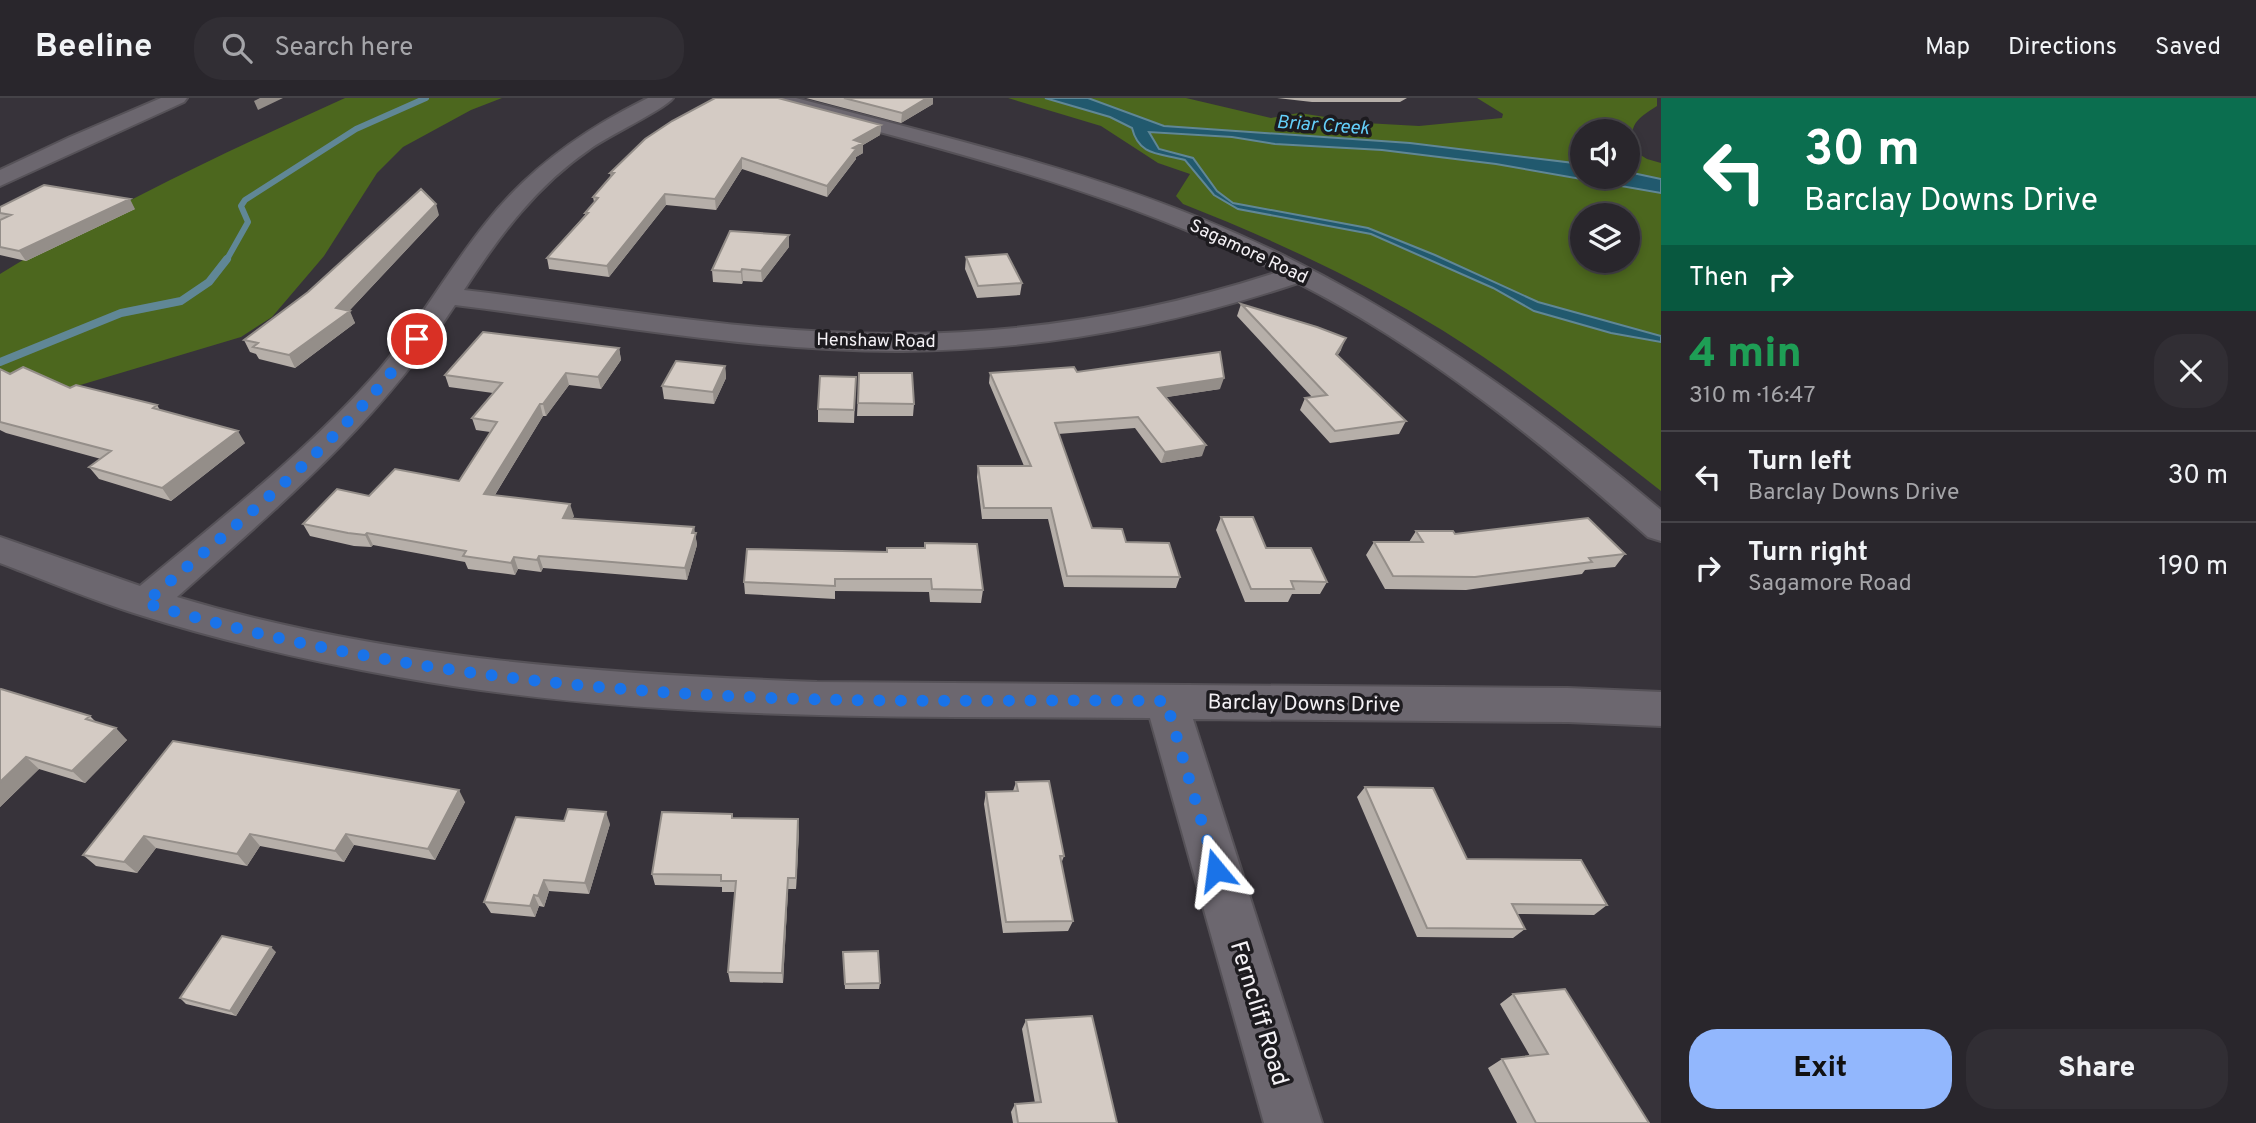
<!DOCTYPE html>
<meta charset="utf-8">
<style>
:root{--surface:#29262c;--page:#312e34;--text:#f1f3f6;--muted:#a5a5a9;--line:#454348;--accent:#92b7fd}
body{margin:0;font-family:Overpass,sans-serif;background:var(--page);color:var(--text);height:100vh;display:flex;flex-direction:column;font-size:26px;white-space:nowrap}
*{box-sizing:border-box;margin:0}
p{font-size:23px;color:var(--muted)}
.icon{flex:none;width:38px;height:38px;fill:none;stroke:currentColor;stroke-width:2;stroke-linecap:round;stroke-linejoin:round}
.map{position:relative;flex:1;overflow:hidden}
.side{display:flex;flex-direction:column;background:var(--surface);width:595px}
.side>*{flex:none}
.banner{background:#0b6e4f;color:#fff;overflow:hidden}
.controls{position:absolute;left:1570px;top:21px;display:grid;gap:14px}
.controls a{display:grid;place-items:center;width:70px;height:70px;border-radius:50%;background:var(--surface);box-shadow:0 4px 10px #0003,0 0 0 2px var(--line);font-size:35px}
.pin{position:absolute;display:grid;place-items:center;width:60px;height:60px;color:#fff;margin:-30px;border:4px solid #fff;border-radius:50%;box-shadow:0 2px 7px #0007}
.me{position:absolute;width:77px;margin:-38px;rotate:344deg;stroke-linejoin:round;filter:drop-shadow(0 0 5px #0008)}
.turn{display:flex;align-items:center;gap:24px;height:147px;padding:0 28px;font-size:32px}
.turn .icon{width:91px;height:91px;stroke-width:2.5}
.turn b{display:block;font-size:49px;line-height:60px}
.then{display:flex;align-items:center;height:66px;padding:0 28px;background:#0003;gap:14px;font-size:26px}
.round{display:grid;place-items:center;flex:none;width:74px;height:74px;border-radius:28px;background:var(--page)}
.headline{display:flex;align-items:center;justify-content:space-between;height:119px;padding:0 28px}
h1{font-size:42px;font-weight:800;line-height:52px;color:#1e9e55}
.button{display:flex;gap:14px;margin-top:auto;padding:14px 28px}
.button a{flex:1;height:80px;border-radius:28px;background:var(--accent);color:#111;font-size:28px;font-weight:800;line-height:80px;text-align:center}
.button a+a{background:var(--page);color:var(--text)}
ul{padding:0;list-style:none}
li{display:flex;align-items:center;gap:21px;height:91px;padding:0 28px;border-top:2px solid var(--line)}
li div{flex:1}
li b{display:block;font-size:26px}
li em{font-style:normal}
header{display:flex;align-items:center;gap:42px;box-sizing:border-box;height:98px;padding:0 35px;background:var(--surface);border-bottom:2px solid var(--line)}
header strong{font-size:33px}
nav{display:flex;gap:38px;margin-inline-start:auto;font-size:24px}
.search{width:490px;height:63px;background:var(--page);display:flex;align-items:center;gap:18px;box-sizing:border-box;padding:0 24px;border-radius:28px;color:var(--muted);font-size:26px}
main{display:flex;flex:1;min-height:0}
.map>svg:first-child{display:block}
</style>
<header>
<strong>Beeline</strong>
<div class="search"><svg class="icon" aria-label="search" viewBox="0 0 24 24"><circle cx="10" cy="10" r="6"/><path d="M15 15l6 6"/></svg>Search here</div>
<nav><a>Map</a><a>Directions</a><a>Saved</a></nav>
</header>
<main>
<div class="map">
<svg width="1661" height="1025" viewBox="0 0 1661 1025">
<rect width="100%" height="100%" fill="#37333a"/>
<!-- green -->
<path fill="#4c671e" fill-rule="evenodd" d="M345,0H502L471,12L403,49L377,75L324,158L272,219L241,239L0,311V176C109,108 228,53 345,0Z
M1008,0H1186L1271,20L1299,15L1365,25L1419,28L1502,20L1503,16L1477,0H1657V8C1635,22 1631,25 1631,51L1647,61L1661,65V393C1589,337 1519,280 1442,232C1360,182 1272,141 1183,106L1176,98L1190,76L1158,65L1101,28ZM1582,33H1628V79H1582ZM1582,117H1628V163H1582Z"/>
<!-- water -->
<path fill="#21596e" stroke="#608796" stroke-width="2" d="M1045,0H1088L1164,28L1410,45L1582,66V79H1628V74L1661,81V95L1496,66L1382,52L1275,46L1232,39L1149,34L1159,51L1193,60L1217,93L1233,105L1368,130L1435,157L1538,204L1661,238V244L1611,235L1534,213L1493,190L1371,136L1238,111L1214,97L1185,62C1161,55 1139,59 1132,30L1110,19Z"/>
<g fill="none" stroke-linecap="round" stroke-linejoin="round">
<!-- stream-far1 -->
<path stroke="#608796" stroke-width="6" d="M226,163L248,124L241,108L245,102L356,31L426,0"/>
<!-- stream -->
<path stroke="#608796" stroke-width="8" d="M0,264L121,215L181,203L209,184L227,161"/>
<!-- minor casing -->
<g stroke="#565258" stroke-width="4">
<path id="minor" d="M161,0H187L184,4L0,88V72L70,39Z
M648,0H673C665,11 606,39 590,51C536,88 499,138 464,192C610,209 756,237 903,236C1031,235 1156,214 1278,174C1117,92 941,51 767,4L764,0H796C931,36 1068,67 1197,119C1369,188 1520,294 1661,412V443L1648,439C1541,344 1427,251 1298,185C1170,228 1039,252 903,253C753,254 603,225 455,207C378,325 281,406 177,499C383,561 602,576 817,584L1568,590L1661,594V628L1568,624L1193,621L1322,1025H1264L1150,620C900,618 647,624 399,579C311,563 221,543 137,516C92,502 45,482 0,465V439L140,488C223,419 309,352 380,271C419,225 448,172 486,125C529,70 585,31 648,0Z"/>
</g>
<!-- minor -->
<use href="#minor" fill="#6c676f" fill-rule="evenodd"/>
</g>
<!-- wall -->
<path fill="#b6afa9" d="M806,0H933V6L901,25Z
M1277,0H1407L1400,4H1312Z
M881,27L880,37L863,47V55L856,59V61L827,99L742,71L716,112L666,107L609,179L549,171L547,160L585,117V115L594,104L593,99L611,79L610,75Z
M0,109L135,111L26,163L0,157Z
M439,117L349,213L355,225L295,270L259,261L256,256L250,254L244,242Z
M789,149L762,184L743,183L742,186L713,184L712,172Z
M966,159L1022,185L1020,197L977,200L965,171Z
M1241,206L1341,252L1337,258L1406,323L1399,336L1330,345L1300,312L1305,300L1312,299L1237,218Z
M619,250L621,262L601,291L569,287L546,318H543L495,397L574,418L572,421L695,435L697,447L687,482L543,470L541,474L518,471L515,477L468,471L465,464L373,447L371,449L354,448L310,438L303,426L369,398L459,383L490,334L476,332L472,320L493,295L449,289L445,277Z
M725,268L726,280L714,306L664,301L662,288Z
M0,271L10,276L70,290L157,307L160,312L245,345L171,403L99,381L89,369L101,361L6,335L0,332Z
M1077,274L1220,291L1166,299L1202,358L1161,365L1135,330L1058,336L1092,430L1126,444L1180,479L1176,490L1064,489L1048,421H982L977,379L978,368H1024L989,285L990,275Z
M859,275L914,306L913,318H857Z
M856,279L854,325L818,324V311Z
M1221,419L1266,450L1327,484L1320,496H1292L1288,504H1245L1216,432Z
M1416,433L1455,436L1625,456L1615,469L1585,472L1582,476L1466,492L1385,491L1366,457L1374,444H1409Z
M887,454L983,492L981,505L930,504L929,494L835,493V501L745,496L744,484Z
M0,592L90,618L96,624L127,642L85,685L39,671L0,709Z
M173,643L465,704L435,762L354,747L344,764L260,748L247,768L156,750L137,775L96,768L83,757Z
M1016,684L1064,758L1061,766L1073,823L1068,833L1003,835L984,706L986,694L1013,693Z
M1365,689L1467,761L1607,807L1594,817L1517,816L1525,831L1513,840L1417,839L1357,699Z
M732,720L799,733L796,791H788L783,885L730,884L728,874L735,794H722V789L655,787L652,776Z
M610,726L589,796L549,793L544,809L539,808L535,819L491,815L484,804Z
M276,854L236,918L186,906L180,900Z
M843,854L880,885L879,891H845Z
M1513,896L1649,1025H1517L1488,970L1502,961L1530,958L1500,906Z
M1026,922L1117,1025H1013L1011,1014L1015,1006L1035,1005L1022,931Z"/>
<!-- shaded-wall -->
<path fill="#948e89" d="M260,0H283L258,12L254,3Z
M927,0H933V6L901,25L902,15Z
M881,27L880,37L863,47V55L856,59V61L827,99V88L854,42Z
M742,60V71L716,112L715,101Z
M665,96L666,107L609,179L607,168Z
M130,101L135,111L26,163L19,153Z
M436,106L439,117L347,215L350,213L355,225L295,270L289,257Z
M789,137V149L762,184L761,173Z
M742,171L743,183L742,186L741,174Z
M1346,240L1341,252L1331,268L1336,256Z
M619,250L621,262L601,291L598,279Z
M725,268L726,280L714,306L713,294Z
M566,275L569,287L546,318L543,306Z
M1224,280L1220,291L1155,301L1158,290Z
M540,306L543,318L488,408L484,396Z
M238,333L245,345L171,403L162,390Z
M1206,347L1202,358L1161,365L1165,354Z
M570,406L574,418L566,432L563,420Z
M694,429L697,447L687,482L685,470Z
M367,435L373,447L371,449L365,437Z
M539,458L543,470L541,474L537,462Z
M514,459L518,471L515,477L511,465Z
M116,630L127,642L85,685L72,673Z
M26,659L39,671L0,709V684Z
M459,692L465,704L435,762L428,751Z
M606,714L610,726L589,796L585,785Z
M798,721L799,733L796,791V780Z
M250,736L260,748L247,768L237,756Z
M346,736L354,747L344,764L335,753Z
M144,738L156,750L137,775L124,764Z
M788,780V791L783,885L782,875Z
M544,782L549,793L544,809L538,798Z
M534,797L539,808L535,819L530,808Z
M271,849L276,854L236,918L230,913Z"/>
<!-- building -->
<path fill="#d4cbc4" stroke="#948e89" stroke-width="2" d="M715,0H778L881,27L854,42L863,45L853,50L856,51L827,88L742,60L715,101L665,96L607,168L547,160L588,115H585L598,100L593,99L614,75H610L645,41L672,23Z
M844,0H927L902,15Z
M44,87L130,101L19,153L0,149V122L11,117L0,115V109Z
M421,91L436,106L336,210L350,213L289,257L253,249L258,245L244,242L308,194Z
M730,133L789,137L761,173L742,171L741,174L712,172Z
M1007,156L1022,185L978,188L966,159Z
M1241,206L1317,229L1346,240L1336,256L1406,323L1335,333L1305,300L1327,297Z
M483,234L619,250L598,279L566,275L543,306H540L484,396L570,406L563,420L694,429L692,435H696L685,470L539,458L537,462L514,459L511,465L463,458L466,453L367,435L365,437L348,435L303,426L337,391L369,398L395,371L459,383L497,324L472,320L502,285L445,277Z
M1220,254L1224,280L1158,290L1206,347L1165,354L1138,319L1055,325L1092,430L1122,431L1126,444L1169,445L1180,479L1067,478L1051,410H984L978,368H1031L990,275L1074,269L1077,274Z
M676,263L725,268L713,294L662,288Z
M23,269L70,290L76,287L157,307L153,310L238,333L162,390L89,369L111,353L0,324V271L10,276Z
M859,275H912L914,306L858,305Z
M820,278L856,279L854,312L818,311Z
M1221,419H1253L1266,450H1311L1327,484L1291,483L1294,491H1251Z
M1588,420L1625,456L1589,460L1592,464L1475,479L1393,478L1374,444H1423L1416,433H1453L1455,436Z
M925,445L977,446L983,492L932,491L931,481H835V488L744,484L747,451L887,454V450H925Z
M1,591L90,618L86,621L116,630L72,673L26,659L0,684V592Z
M173,643L459,692L428,751L346,736L335,753L250,736L237,756L144,738L124,764L83,757Z
M1049,683L1064,758H1060L1073,823L1006,824L986,694L1018,693L1016,684Z
M1365,689L1433,690L1467,761L1581,762L1607,807L1512,806L1525,831L1427,830Z
M568,711L606,714L585,785L544,782L538,798L534,797L530,808L484,804L516,719L564,723Z
M662,714L732,716V720L798,721L796,780H788L782,875L728,874L736,783H721V777L652,776Z
M222,838L271,849L230,913L180,900Z
M878,853L880,885L845,886L843,854Z
M1565,891L1649,1025H1536L1502,961L1548,956L1513,896Z
M1092,918L1117,1025H1018L1015,1006L1041,1004L1026,922Z"/>
<g fill="none" stroke-linecap="round" stroke-linejoin="round">
<!-- route -->
<path stroke="#1a73e8" stroke-width="12" stroke-dasharray="0 21.6" d="M417,241C343,344 240,422 145,505C335,562 531,588 728,598C874,606 1020,601 1166,603L1216,772"/>
</g>
<g text-anchor="middle" stroke-width="7" stroke-linejoin="round" paint-order="stroke">
<!-- far-street labels -->
<g font-size="18" fill="#f4f1f5" stroke="#1d1b1f">
<text transform="translate(1249 153) rotate(25)" y="6">Sagamore Road</text>
<text transform="translate(876 242) rotate(1)" y="6">Henshaw Road</text>
</g>
<!-- far-water labels -->
<g font-size="19" font-style="italic" fill="#64cff9" stroke="#1d1b1f">
<text transform="translate(1323 26) rotate(4)" y="7">Briar Creek</text>
</g>
<!-- street labels -->
<g font-size="21" fill="#f4f1f5" stroke="#1d1b1f">
<text transform="translate(1304 605) rotate(1)" y="7">Barclay Downs Drive</text>
</g>
<!-- near-street labels -->
<g font-size="24" fill="#f4f1f5" stroke="#1d1b1f">
<text transform="translate(1260 915) rotate(73)" y="8">Ferncliff Road</text>
</g>
</g>
</svg>
<div class="controls">
<a><svg class="icon" aria-label="sound" viewBox="0 0 24 24"><path d="M4 9h4l5-4v14l-5-4H4zM17 9q2 3 0 6"/></svg></a>
<a><svg class="icon" aria-label="layers" viewBox="0 0 24 24"><path d="M12 4l9 5-9 5-9-5zM3 14l9 5 9-5"/></svg></a>
</div>
<div class="pin" style="left:417px;top:241px;background:#d93025"><svg class="icon" aria-label="arrive" viewBox="0 0 24 24"><path d="M6 21V4h12l-3 4 3 4H6"/></svg></div>
<svg class="me" style="left:1216px;top:772px" viewBox="-20 -20 40 40"><path d="M0-17L14 15 0 8-14 15z" fill="#1a73e8" stroke="#fff" stroke-width="4"/></svg>
</div>
<section class="side">
<div class="banner">
<div class="turn"><svg class="icon" aria-label="left" viewBox="0 0 24 24"><path d="M17 20v-9H6M10 6l-5 5 5 5"/></svg><div><b>30 m</b>Barclay Downs Drive</div></div>
<div class="then">Then<svg class="icon" aria-label="right" viewBox="0 0 24 24"><path d="M7 20v-9h11M14 6l5 5-5 5"/></svg></div>
</div>
<div class="headline"><div><h1>4 min</h1><p>310 m · 16:47</p></div><a class="round"><svg class="icon" aria-label="close" viewBox="0 0 24 24"><path d="M6 6l12 12M18 6L6 18"/></svg></a></div>
<ul>
<li><svg class="icon" aria-label="left" viewBox="0 0 24 24"><path d="M17 20v-9H6M10 6l-5 5 5 5"/></svg><div><b>Turn left</b><p>Barclay Downs Drive</p></div><em>30 m</em></li>
<li><svg class="icon" aria-label="right" viewBox="0 0 24 24"><path d="M7 20v-9h11M14 6l5 5-5 5"/></svg><div><b>Turn right</b><p>Sagamore Road</p></div><em>190 m</em></li>
</ul>
<div class="button"><a>Exit</a><a>Share</a></div>
</section>
</main>
